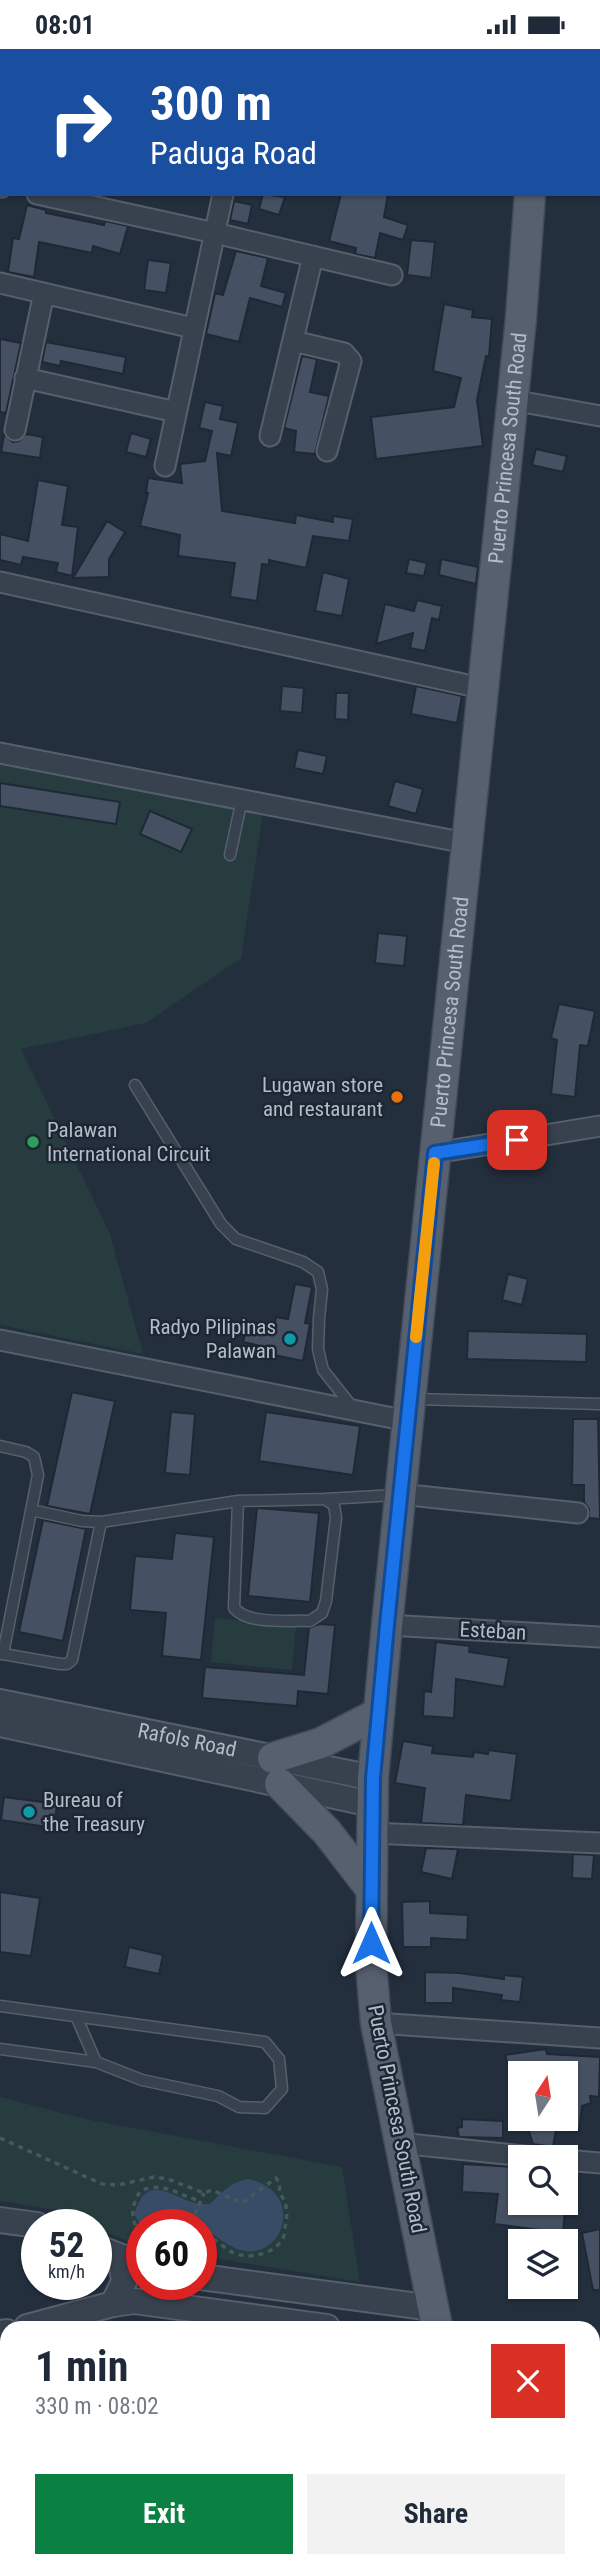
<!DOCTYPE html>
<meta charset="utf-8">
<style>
:root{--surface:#fff;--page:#f2f2f3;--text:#1f2937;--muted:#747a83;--accent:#0b8043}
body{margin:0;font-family:"Roboto Condensed",sans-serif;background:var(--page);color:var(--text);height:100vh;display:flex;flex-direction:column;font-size:26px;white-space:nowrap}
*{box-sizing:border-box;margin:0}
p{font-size:23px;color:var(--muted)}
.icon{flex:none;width:38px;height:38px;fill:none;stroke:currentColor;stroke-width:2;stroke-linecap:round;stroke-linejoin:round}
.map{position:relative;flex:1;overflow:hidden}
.drawer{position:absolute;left:0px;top:2272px;width:600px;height:247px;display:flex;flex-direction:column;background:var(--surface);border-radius:21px 21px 0 0;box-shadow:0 2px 5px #0004}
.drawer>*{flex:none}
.banner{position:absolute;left:0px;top:0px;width:600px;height:147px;box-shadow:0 2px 5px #0004;background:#1a4fa0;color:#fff;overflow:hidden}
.needle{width:46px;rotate:12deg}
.controls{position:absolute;left:508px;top:2012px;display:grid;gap:14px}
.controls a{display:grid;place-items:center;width:70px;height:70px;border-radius:0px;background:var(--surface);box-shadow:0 2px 5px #0004;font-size:35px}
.speed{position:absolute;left:21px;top:2160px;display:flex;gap:14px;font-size:35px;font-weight:700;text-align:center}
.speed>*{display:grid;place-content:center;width:91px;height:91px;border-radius:50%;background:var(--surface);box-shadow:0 2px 5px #0004;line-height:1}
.speed small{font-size:18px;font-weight:400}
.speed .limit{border:10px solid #d22;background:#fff;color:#111}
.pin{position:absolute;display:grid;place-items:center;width:60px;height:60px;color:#fff;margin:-30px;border-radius:14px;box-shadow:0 4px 10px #0006}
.me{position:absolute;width:77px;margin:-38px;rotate:0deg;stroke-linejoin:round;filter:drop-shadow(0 0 5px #0008)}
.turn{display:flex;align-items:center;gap:24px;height:147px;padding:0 35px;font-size:32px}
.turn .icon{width:91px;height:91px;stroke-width:2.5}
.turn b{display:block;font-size:49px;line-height:60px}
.round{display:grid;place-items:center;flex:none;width:74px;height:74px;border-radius:0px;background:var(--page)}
.overview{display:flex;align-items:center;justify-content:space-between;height:119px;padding:0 35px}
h1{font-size:42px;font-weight:700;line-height:52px}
.cta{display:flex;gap:14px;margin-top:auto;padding:14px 35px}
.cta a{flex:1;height:80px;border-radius:0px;background:var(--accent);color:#fff;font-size:28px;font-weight:700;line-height:80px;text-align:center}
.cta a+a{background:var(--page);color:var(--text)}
.status{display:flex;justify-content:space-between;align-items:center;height:49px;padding:0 35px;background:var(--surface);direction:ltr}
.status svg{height:19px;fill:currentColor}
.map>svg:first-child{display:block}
</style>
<div class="status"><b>08:01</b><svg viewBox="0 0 49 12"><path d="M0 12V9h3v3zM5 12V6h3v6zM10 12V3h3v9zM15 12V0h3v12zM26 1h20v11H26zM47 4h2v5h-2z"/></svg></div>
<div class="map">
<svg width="600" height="2518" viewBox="0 0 600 2518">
<rect width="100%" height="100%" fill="#242f3e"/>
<!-- green -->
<path fill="#263c3f" d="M0,706L263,764L241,909L146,974L21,1000L110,1185L143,1305L0,1276Z
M215,1569L296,1577L292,1621L211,1613Z
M0,2048L90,2071L342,2118L360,2233L201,2207V2175H142V2198L96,2179V2175H88L55,2161L0,2152Z"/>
<!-- water -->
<path fill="#394c67" d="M248,2130C305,2142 285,2208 245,2202C229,2200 217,2186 201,2179V2175H142V2179L134,2165C150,2115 176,2158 210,2155C223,2143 230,2133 248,2130Z"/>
<!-- building -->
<path fill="#455162" stroke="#1f2835" stroke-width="2" d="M263,145L285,148L279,166L259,160Z
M341,145H388L384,168L408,176L403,191L380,184L375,209L355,205L356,199L329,192Z
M234,152L252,156L248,175L230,171Z
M27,156L46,161V164L104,176L105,172L128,177L120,205L93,197L92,204L39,193L34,228L8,223L13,189L19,190Z
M411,191L435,193L431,229L407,226Z
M236,202L268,209L261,237L286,244L282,258L250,249L239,293L206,285L215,244L223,246Z
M148,211L171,214L166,244L144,241Z
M444,255L473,261L472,268L492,270L489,307H486L477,351L483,397L376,410L371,368L454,358L461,329L433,322Z
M0,290L21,294L6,364L0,363Z
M46,293L126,308L123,325L61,312L60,317L42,313Z
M302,307L317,310L310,343L329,347L315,405L294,403L296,382L284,379Z
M205,353L223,357L220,370L238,374L231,407L217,404L222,462L295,474L296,466L333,473V467L353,470L349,492L313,487L306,519L269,511V516L262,515L257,552L230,548L235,514L178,507L180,486L140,477L148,444H146L148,429L182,434L180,415L205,412L212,382L199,379Z
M131,384L151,390L146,408L126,403Z
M26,385L43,388L40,409L1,403L4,386L13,393L19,392Z
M536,400L567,407L563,423L532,416Z
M38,431L68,437L62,476L78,478L72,527L56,523L58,514L23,508L21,516L0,511V485L28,492Z
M107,472L125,483L109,510V528L73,529Z
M409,510L427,514L424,527L406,524Z
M441,510L478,518L476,535L439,526Z
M323,523L349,530L342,567L315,562Z
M417,551L442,557L439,571L432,569L425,602L410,599L413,584L376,595L385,555L414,562Z
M282,637L304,639L302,664L280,662Z
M416,637L462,647L457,674L411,665Z
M336,644H349L348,671L335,670Z
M298,701L327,707L323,725L294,719Z
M395,732L423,740L416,765L388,757Z
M0,734L120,753L116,775L0,757Z
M150,762L192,780L181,803L140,785Z
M378,884L407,887L404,917L375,914Z
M559,955L595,962L588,997L580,996L575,1048L551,1045L557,991L551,989Z
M508,1225L528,1230L522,1256L502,1251Z
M295,1235L312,1238L305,1274L310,1275L303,1312L269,1305L270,1299L243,1293L248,1274L274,1280L276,1268L288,1270Z
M468,1282L587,1285L586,1313L467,1310Z
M72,1343L115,1352L90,1465L47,1457Z
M171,1363L195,1365L190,1426L165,1424Z
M266,1363L360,1377L353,1426L259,1412Z
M573,1370H598L600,1470L589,1469V1460L584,1453V1436H572Z
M257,1459L319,1464L310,1553L248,1547Z
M43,1471L86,1480L63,1592L19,1583Z
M175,1484L214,1488L201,1611L162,1607L166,1564L130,1561L135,1507L172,1510Z
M319,1575L335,1576L328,1645L298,1642L297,1657L202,1649L205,1618L304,1626L309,1579Z
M436,1593L470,1597L469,1603L509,1609L504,1638L456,1630L454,1669L423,1667L424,1642L431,1643Z
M403,1692L433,1697L432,1704L473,1708L474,1703L488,1705V1701L517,1705L511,1752L466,1746L463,1776L421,1774L425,1739L395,1734Z
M4,1748L57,1755L54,1779L1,1771Z
M426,1799L458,1800L452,1830L421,1823Z
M573,1805L594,1806L592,1830L572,1829Z
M0,1843L40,1849L31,1907L0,1903Z
M430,1852V1864L468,1866L467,1891L431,1889V1898H403L402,1853Z
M129,1898L163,1906L159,1925L125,1918Z
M425,1923L459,1924L504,1930V1926L523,1928L520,1953L501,1951L502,1946L453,1939V1954H425Z
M546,2000L547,2005L600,2008L599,2048L590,2047L591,2054L582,2057L579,2082L565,2081V2025H511L505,2006Z
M462,2070L503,2072V2089L459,2088L457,2079L462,2078Z
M525,2070H558L553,2098L533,2095Z
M463,2115L513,2118L512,2154L539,2157V2154H544L565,2160L563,2184L494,2175L498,2145L462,2143Z
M600,2180V2241H593L582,2184Z"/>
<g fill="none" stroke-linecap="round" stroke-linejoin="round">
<!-- service casing -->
<g stroke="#565f6c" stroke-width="13">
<path id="service" d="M230,806L242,750
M135,1036L221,1175L236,1190L303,1213L318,1223L322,1240L319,1269L318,1300L323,1321L354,1360
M414,1350L600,1355
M0,1397L26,1403L34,1408L38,1426L3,1605H0
M325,1450L396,1446
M31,1461L82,1472L101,1473L238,1452L325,1450L334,1456L336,1469L326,1552L322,1564L310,1572C288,1571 248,1576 234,1559L238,1452
M3,1605L60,1615H67L72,1611L101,1473
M0,1957L265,1993L279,2010L282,2040L265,2059L239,2058L218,2047L142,2031L96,2013L0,2000
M76,1967L96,2013
M279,2518L280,2511"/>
</g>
<!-- minor casing -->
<g stroke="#565f6c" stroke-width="23">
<path id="minor" d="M0,22L2,23
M0,137L2,138
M37,145L215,184L392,226
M0,234L193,279
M293,292L344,304L351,312L327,402
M25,329L176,363
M512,351L600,367
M15,381L44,244
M270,387L313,207
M165,417L223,145
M0,533L481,639
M0,704L466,794
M435,1104L600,1077
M0,1291L408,1372
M400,1445L578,1464
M387,1576L600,1588
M371,1784L600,1794
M376,1974L600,1989
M399,2094L543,2109
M565,2111L600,2114
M0,2496H7
M577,2511L600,2515
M97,2518L98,2511
M302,2518L306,2511"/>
</g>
<!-- tertiary casing -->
<g stroke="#565f6c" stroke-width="28">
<g id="tertiary">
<path id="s1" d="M0,1653L373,1729"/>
<path d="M0,1675L372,1755"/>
<path d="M0,2171L37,2176"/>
<path d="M96,2198L142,2216"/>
<path d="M201,2228L433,2259"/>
<path d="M113,2255L124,2233L121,2209"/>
<path d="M27,2278L113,2255L134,2252L327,2278"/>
<path d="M0,2284L7,2283"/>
</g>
</g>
<!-- primary casing -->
<g stroke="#414a57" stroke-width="33">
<g id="primary">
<path d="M528,0V2"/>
<path d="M273,1709L321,1694L379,1664"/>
<path d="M280,1735L327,1783L371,1840"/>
<path id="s2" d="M437,2278L376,1974L371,1915L373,1729L387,1576L521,269L530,145"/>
<path d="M482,2511L483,2518"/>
</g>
</g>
<!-- path -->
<path stroke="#44595c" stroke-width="3.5" stroke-dasharray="5 5" stroke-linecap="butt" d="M0,2089L102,2135L118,2136L154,2128L168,2130L204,2144L212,2141L242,2154L276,2129L280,2135L279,2143C286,2152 288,2161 286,2173C285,2178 285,2185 283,2189C275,2205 249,2211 234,2204C222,2199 215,2186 201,2187
M191,2175L204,2144
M142,2184C128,2172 132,2156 140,2142C163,2132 176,2145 197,2151"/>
<!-- service -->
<use href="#service" stroke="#38414e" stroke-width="10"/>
<!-- minor -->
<use href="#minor" stroke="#38414e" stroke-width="19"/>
<!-- tertiary -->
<use href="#tertiary" stroke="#38414e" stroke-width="24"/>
<!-- primary -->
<use href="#primary" stroke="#56606e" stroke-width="30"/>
</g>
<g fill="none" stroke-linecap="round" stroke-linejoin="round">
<!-- route casing -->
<g stroke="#114b97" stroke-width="18">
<path id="route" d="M371,1894L373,1729L387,1576L435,1104L517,1091"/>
</g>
<!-- route -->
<use href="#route" stroke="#1a73e8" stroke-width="12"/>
<!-- slow -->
<path stroke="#f59e0b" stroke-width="12" d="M416,1288L434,1114"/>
</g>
<!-- markers -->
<circle fill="#e8710a" stroke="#1d2633" stroke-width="2.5" cx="397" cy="1048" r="7"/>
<circle fill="#2e9e5b" stroke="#1d2633" stroke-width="2.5" cx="33" cy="1093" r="7"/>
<g fill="#0f9aa8" stroke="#1d2633" stroke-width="2.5">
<circle cx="290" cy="1290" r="7"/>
<circle cx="29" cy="1763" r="7"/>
</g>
<g text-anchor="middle" stroke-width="5" stroke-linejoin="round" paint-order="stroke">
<!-- street labels -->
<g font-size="21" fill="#b4bcc9" stroke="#1d2633">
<text dy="7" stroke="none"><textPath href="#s2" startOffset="1892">Puerto Princesa South Road</textPath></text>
<text dy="7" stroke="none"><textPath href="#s2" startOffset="1325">Puerto Princesa South Road</textPath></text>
<text transform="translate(493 1582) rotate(3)" y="7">Esteban</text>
<text dy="7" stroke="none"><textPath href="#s1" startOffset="191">Rafols Road</textPath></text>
<text transform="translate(397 2070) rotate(79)" y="7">Puerto Princesa South Road</text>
</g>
<!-- poi labels -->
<g font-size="21" fill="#b4bcc9" stroke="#1d2633" text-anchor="end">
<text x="383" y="1043">Lugawan store<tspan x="383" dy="24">and restaurant</tspan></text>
<text x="47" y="1088" text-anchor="start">Palawan<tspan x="47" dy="24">International Circuit</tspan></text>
<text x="276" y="1285">Radyo Pilipinas<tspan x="276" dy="24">Palawan</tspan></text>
<text x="43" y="1758" text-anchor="start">Bureau of<tspan x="43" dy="24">the Treasury</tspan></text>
</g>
</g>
</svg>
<div class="controls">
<a><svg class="needle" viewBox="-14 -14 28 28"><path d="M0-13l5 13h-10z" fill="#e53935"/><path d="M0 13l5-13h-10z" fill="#747a83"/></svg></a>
<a><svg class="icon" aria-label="search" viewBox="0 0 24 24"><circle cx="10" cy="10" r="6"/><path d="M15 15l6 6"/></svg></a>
<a><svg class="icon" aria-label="layers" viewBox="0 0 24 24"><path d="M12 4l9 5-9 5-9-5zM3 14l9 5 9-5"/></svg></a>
</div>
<div class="speed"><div>52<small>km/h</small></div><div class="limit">60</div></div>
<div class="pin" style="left:517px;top:1091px;background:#d93025"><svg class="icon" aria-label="arrive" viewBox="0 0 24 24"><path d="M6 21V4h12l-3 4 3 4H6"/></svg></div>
<svg class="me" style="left:371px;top:1894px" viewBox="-20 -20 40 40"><path d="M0-17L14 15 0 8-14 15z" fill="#1a73e8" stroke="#fff" stroke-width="4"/></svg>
<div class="banner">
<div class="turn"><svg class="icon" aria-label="right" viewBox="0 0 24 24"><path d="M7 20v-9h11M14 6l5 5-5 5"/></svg><div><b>300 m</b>Paduga Road</div></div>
</div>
<section class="drawer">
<div class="overview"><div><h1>1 min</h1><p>330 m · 08:02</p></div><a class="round" style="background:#d93025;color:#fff"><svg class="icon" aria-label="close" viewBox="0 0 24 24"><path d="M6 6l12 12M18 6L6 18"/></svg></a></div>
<div class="cta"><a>Exit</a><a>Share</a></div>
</section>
</div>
